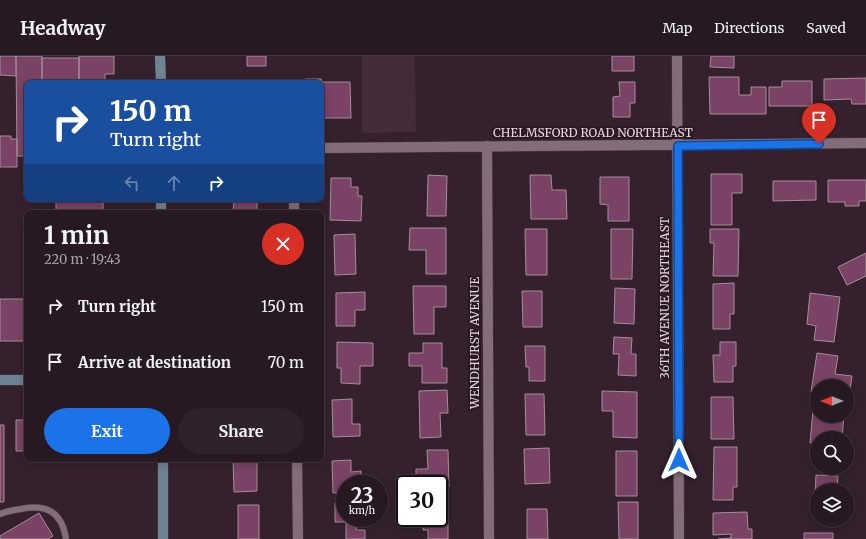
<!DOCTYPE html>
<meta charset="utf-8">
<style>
:root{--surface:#271922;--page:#2f222a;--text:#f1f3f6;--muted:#a4a0a5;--line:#433840;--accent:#1a73e8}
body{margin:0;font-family:Merriweather,serif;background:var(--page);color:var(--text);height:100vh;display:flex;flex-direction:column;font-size:15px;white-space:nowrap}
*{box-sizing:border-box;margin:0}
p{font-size:13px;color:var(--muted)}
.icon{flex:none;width:22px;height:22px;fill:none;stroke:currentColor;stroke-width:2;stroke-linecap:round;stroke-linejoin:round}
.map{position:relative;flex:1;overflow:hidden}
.side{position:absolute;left:24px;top:154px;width:300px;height:252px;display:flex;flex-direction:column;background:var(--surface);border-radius:8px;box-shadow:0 2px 10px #0003,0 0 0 1px var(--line)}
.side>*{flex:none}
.guide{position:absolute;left:24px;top:24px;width:300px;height:122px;border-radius:8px;box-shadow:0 2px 10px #0003,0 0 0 1px var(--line);background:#1a4fa0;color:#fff;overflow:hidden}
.needle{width:26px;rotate:270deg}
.fabs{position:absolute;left:810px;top:323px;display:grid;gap:8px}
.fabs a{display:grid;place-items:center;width:44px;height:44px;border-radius:50%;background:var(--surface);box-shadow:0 2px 10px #0003,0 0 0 1px var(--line);font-size:20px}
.speed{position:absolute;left:336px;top:419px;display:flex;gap:8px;font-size:20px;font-weight:700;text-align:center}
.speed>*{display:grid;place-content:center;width:52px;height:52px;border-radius:50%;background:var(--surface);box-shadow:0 2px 10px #0003,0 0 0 1px var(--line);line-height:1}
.speed small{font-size:10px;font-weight:400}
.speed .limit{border:2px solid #111;border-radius:6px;background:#fff;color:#111}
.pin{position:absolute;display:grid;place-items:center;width:34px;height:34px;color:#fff;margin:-41px -17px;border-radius:50% 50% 50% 0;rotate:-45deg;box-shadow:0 0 4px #0007}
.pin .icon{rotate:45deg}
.me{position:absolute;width:44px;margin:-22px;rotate:0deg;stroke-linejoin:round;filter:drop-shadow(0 0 3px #0008)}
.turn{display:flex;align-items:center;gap:14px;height:84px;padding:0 20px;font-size:18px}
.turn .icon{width:52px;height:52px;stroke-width:2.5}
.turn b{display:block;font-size:28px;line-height:34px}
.lanes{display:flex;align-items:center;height:38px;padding:0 20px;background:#0003;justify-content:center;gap:20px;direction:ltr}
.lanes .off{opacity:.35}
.round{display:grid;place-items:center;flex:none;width:42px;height:42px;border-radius:21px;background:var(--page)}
.summary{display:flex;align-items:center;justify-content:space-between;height:68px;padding:0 20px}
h1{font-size:24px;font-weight:700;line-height:30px}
.action{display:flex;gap:8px;margin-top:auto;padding:8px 20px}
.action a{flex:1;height:46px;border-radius:24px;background:var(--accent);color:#fff;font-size:16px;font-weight:700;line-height:46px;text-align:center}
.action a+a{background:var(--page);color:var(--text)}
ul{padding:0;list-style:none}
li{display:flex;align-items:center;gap:12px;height:56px;padding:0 20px}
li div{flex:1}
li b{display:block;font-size:15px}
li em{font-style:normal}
header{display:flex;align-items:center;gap:24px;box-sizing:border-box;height:56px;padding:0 20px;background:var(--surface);border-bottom:1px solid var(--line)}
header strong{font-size:19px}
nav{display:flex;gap:22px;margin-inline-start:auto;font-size:14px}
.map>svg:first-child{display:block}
</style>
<header>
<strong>Headway</strong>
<nav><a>Map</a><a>Directions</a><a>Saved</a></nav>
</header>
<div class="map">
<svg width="866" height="483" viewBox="0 0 866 483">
<rect width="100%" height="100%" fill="#34212d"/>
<!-- built -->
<path fill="#442b3a" d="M362,0H415L416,76L362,77Z"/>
<!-- building -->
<path fill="#7a4365" stroke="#a58d9a" d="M0,0H16V20L0,19Z
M16,0H42V27H27V100H17Z
M79,0H114V18H105V27H79Z
M247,0H266V10H247Z
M612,0H634V15H612Z
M711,0H734V12L710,11Z
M42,2H79V27H42Z
M709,21H739V39H751V31H766V58H710Z
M866,22V48H852L851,43L824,44V23Z
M305,23H321L322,26H350L351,62H321V27H305Z
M782,25H812V50H769V31H782Z
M619,26H635V47H630V61H613V41L620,40Z
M0,80H11V83H17V111H0Z
M711,118H742V137H732V169H711Z
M428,119L447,120L446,160H427Z
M530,119H551L552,134H566L567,163H531Z
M600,121H629V165H608V149L600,148Z
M331,122H351V131H358V140H362L361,165L330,164Z
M828,124H866V145H859V150H845V146H828Z
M773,125H816V144L773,145Z
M56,143H103V157H56Z
M234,143H257V157H233Z
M410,172H446V218H426V194H409Z
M525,173H547V219H526Z
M611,173H633L632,223H611Z
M710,173H739L738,220H713L714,187H710Z
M355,178L356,218L335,219L334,179Z
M866,197V220L847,229L838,211Z
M734,227V258H730V273H713V228Z
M413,230H446V251H434V278H414Z
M615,232L635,233L634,268L614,267Z
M522,235H542V271H523Z
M365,236V254H355V270H336V237Z
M810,237L840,241L834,286L814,284L816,270L807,268Z
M0,243H27V285H0Z
M614,281L632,282L631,298H636V320L618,319L619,298H613Z
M337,286L373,287V310H360V328L341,327V312H337Z
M720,286H736V310H733V326H714L713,299H720Z
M423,287H442V312H447V327H422V310H409V297H423Z
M525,290H545V325H529V311H526Z
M817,297L838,300L835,318L852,320L849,341H847V330H817V337L811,336Z
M447,334L448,357H440L441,381L420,382L419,335Z
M602,335L637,336V382L613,381V355H602Z
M525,338H544L545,379H526Z
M711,341H733L734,383H711Z
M352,343V368H360V380L333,381L332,344Z
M813,354H817V360H844L842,382H817V403L812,402L814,387H810Z
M16,364H27V395H16Z
M0,369H4V446H0Z
M714,391H737V431H733V444H713Z
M549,392L550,427L525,428L524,393Z
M427,394H448L449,431H439V428H426V424H416V413H428Z
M616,395H637V440H616Z
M233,403H257V435L234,436Z
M351,404V416L361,415V428H345V437H333L332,405Z
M816,419L838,420L837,434H817V458H814Z
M439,442H448V483H428V474H423V462H439Z
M618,446H638V483H619Z
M335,447H345V462H367V467H356V474H365V483H346V466H335Z
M238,449H259V483H238Z
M527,453H547L548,483H527Z
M747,456L748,473H752V483H718L731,482V478L713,479V457Z
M39,457L53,480L48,483H0V480Z
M804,477H833V483H804Z"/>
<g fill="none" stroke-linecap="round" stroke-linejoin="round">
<!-- lane casing -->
<g stroke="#4f3f49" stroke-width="7">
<path id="lane" d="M0,458C7,455 14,454 21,453C47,448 62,456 66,483"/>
</g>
<!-- street casing -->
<g stroke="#4f3f49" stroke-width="11">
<path id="street" d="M677,0L679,483
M487,90L489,483
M321,92L866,87
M294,143V157
M297,403L298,483"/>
</g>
<!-- secondary casing -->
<g stroke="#4f3f49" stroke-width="11">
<path id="secondary" d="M160,0L161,27
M161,143V157
M0,324H27
M163,403V483"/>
</g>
<!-- lane -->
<use href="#lane" stroke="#846d7a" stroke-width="6"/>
<!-- street -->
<use href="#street" stroke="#846d7a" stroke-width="10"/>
<!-- secondary -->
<use href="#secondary" stroke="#6e8492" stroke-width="10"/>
</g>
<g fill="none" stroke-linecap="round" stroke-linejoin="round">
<!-- route casing -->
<g stroke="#114b97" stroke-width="10">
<path id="route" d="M679,404L678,90L819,88"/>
</g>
<!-- route -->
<use href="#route" stroke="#1a73e8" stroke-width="7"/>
</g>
<g text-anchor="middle" stroke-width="4" stroke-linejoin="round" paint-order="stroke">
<!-- street labels -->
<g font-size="12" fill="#e2d5dc" stroke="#2a1823">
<text x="593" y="81">CHELMSFORD ROAD NORTHEAST</text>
<text transform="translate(665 242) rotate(-90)" y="4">36TH AVENUE NORTHEAST</text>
<text transform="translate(475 287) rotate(-90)" y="4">WENDHURST AVENUE</text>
</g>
</g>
</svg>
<div class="fabs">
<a><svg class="needle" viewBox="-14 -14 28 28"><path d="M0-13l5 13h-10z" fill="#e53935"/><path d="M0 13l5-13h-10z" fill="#a4a0a5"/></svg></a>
<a><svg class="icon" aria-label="search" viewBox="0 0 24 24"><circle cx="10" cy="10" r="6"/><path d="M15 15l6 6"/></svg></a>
<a><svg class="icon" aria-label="layers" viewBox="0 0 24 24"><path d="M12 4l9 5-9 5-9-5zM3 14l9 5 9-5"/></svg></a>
</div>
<div class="speed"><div>23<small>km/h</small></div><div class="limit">30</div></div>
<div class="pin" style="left:819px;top:88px;background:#d93025"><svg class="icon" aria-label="arrive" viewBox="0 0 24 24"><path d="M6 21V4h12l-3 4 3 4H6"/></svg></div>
<svg class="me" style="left:679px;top:404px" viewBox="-20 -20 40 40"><path d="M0-17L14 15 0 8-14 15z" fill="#1a73e8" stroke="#fff" stroke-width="4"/></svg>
<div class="guide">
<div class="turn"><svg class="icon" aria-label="right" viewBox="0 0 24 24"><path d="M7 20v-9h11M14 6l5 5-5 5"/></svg><div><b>150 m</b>Turn right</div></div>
<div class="lanes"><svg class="icon off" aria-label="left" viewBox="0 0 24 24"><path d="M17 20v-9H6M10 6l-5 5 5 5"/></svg><svg class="icon off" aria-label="ahead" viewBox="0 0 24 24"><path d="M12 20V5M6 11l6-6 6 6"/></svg><svg class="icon" aria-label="right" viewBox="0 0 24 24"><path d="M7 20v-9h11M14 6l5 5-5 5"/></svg></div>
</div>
<section class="side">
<div class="summary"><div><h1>1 min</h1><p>220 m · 19:43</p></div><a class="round" style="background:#d93025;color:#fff"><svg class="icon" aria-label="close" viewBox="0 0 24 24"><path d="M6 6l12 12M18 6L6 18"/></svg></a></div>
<ul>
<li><svg class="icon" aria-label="right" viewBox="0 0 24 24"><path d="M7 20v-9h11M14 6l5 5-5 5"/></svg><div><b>Turn right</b></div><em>150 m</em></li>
<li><svg class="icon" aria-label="arrive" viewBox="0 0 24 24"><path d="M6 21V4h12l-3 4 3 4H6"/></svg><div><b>Arrive at destination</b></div><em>70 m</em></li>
</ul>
<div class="action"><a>Exit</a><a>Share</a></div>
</section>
</div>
